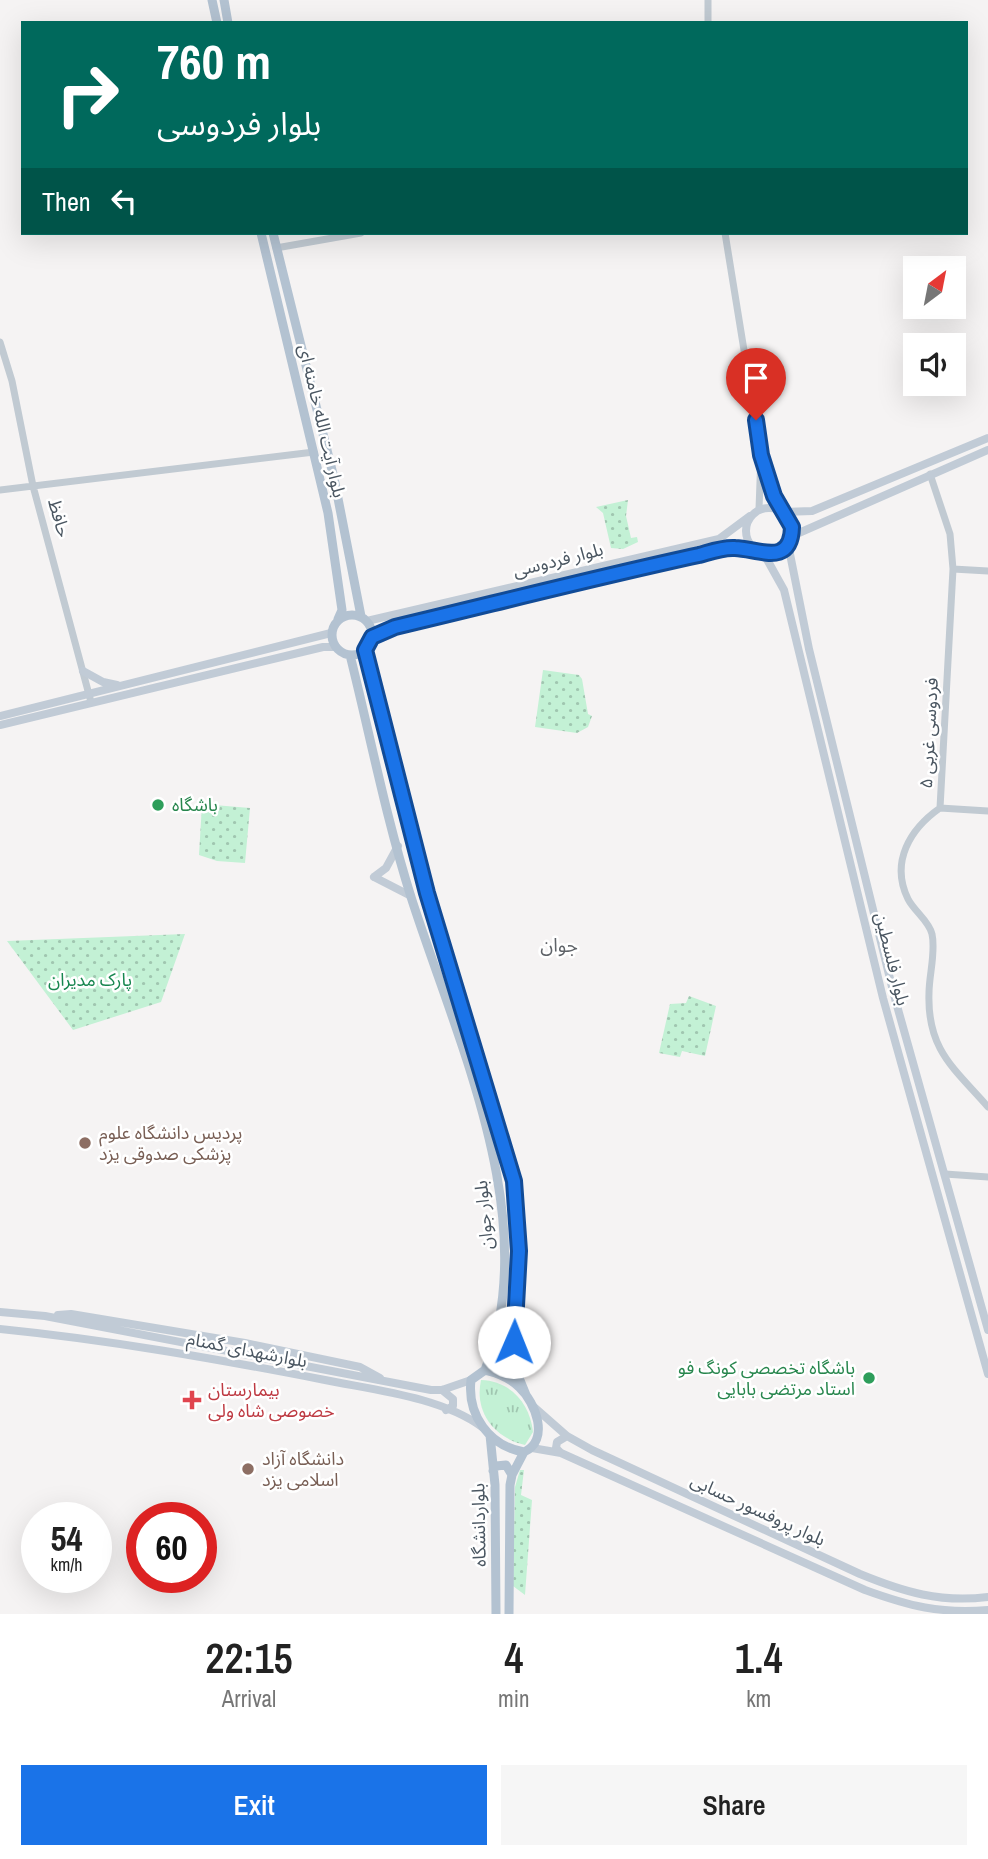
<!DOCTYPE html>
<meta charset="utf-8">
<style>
:root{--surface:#fff;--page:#f6f6f6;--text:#222;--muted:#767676;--accent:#1a73e8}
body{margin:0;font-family:"Archivo Narrow","Noto Sans Arabic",sans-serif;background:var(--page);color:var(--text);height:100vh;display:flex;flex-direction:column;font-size:26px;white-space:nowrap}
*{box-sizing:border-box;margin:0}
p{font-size:23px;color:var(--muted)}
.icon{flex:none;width:38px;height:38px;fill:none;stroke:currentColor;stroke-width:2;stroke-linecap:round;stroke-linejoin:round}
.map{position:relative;height:1614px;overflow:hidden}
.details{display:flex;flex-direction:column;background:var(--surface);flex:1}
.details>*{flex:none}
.hud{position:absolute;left:21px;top:21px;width:947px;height:214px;border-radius:0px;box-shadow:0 7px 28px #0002;background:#00695c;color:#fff;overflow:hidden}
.needle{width:46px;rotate:32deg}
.controls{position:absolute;left:903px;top:256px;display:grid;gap:14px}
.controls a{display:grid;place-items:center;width:63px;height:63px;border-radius:0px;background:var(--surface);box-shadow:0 7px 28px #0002;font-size:35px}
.speed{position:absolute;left:21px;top:1502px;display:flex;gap:14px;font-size:35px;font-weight:700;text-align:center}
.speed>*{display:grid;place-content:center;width:91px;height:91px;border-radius:50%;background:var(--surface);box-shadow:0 7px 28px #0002;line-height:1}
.speed small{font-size:18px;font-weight:400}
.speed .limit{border:10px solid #d22;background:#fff;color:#111}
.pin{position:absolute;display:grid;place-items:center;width:60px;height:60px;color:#fff;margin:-72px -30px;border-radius:50% 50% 50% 0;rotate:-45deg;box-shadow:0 0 7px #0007}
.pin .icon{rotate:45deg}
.me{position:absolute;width:77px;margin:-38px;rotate:1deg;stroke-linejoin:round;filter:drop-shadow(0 0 5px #0008)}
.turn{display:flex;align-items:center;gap:24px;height:147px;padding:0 21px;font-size:32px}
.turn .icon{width:91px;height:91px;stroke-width:2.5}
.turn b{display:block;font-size:49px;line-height:60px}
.then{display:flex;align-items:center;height:66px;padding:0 21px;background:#0003;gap:14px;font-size:26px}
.eta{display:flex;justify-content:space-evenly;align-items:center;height:119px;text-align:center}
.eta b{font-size:42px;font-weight:600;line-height:49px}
.primary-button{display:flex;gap:14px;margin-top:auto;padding:14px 21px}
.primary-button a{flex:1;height:80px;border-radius:0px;background:var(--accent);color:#fff;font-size:28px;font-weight:600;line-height:80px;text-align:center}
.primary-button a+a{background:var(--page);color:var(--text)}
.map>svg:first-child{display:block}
</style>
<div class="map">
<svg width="988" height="1614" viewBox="0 0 988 1614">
<defs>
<pattern id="grass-tufts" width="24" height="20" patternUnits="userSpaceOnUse" patternTransform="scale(1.75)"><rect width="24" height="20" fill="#c3f1d5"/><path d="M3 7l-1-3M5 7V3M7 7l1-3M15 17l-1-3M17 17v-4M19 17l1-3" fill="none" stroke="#a0c6b0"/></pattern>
<pattern id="park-dots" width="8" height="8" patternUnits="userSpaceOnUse" patternTransform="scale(1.75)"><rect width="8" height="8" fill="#c3f1d5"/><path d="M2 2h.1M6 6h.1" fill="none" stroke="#a0c6b0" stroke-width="1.8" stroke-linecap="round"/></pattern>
</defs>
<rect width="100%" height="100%" fill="#f5f3f3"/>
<!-- grass -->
<path fill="url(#grass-tufts)" d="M481,1380C511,1381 530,1404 533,1432L525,1445C494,1438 474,1412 481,1380Z"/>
<!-- park -->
<path fill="url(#park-dots)" d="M628,500L626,516L631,538L637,537L638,542L623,549L611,548L603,513L596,507Z
M543,670L579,675L582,679L588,714L592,716L588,727L577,733L535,727Z
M202,804L250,808L245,863L217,861L199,855Z
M185,934L161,1002L73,1030L7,941Z
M689,996L716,1006L705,1056L682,1051L680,1057L659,1053L670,1004L686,1003Z
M520,1470H524L521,1495L532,1500L525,1595L513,1586L515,1487Z"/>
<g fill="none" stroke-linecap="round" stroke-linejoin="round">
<!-- tertiary -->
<path stroke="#c1cad2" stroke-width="7" d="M708,23V0
M725,233L761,455L759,509
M276,248L361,233
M0,342L12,381L33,486L91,702
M762,455L781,510
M930,474L950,534L953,569L940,808C910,829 890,862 908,899C914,911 929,921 932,934C936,952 929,975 929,993C927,1050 954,1068 988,1107
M0,490L314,452
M953,569L988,571
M940,808L988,811
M945,1174L988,1177"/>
<!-- secondary -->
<path stroke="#c1cbd6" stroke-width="8" d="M746 531a23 23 0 1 1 46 0a23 23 0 1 1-46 0Z
M783,512L812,511L988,438
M792,536L988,450
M788,544L809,649L894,995L988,1330
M764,554L784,590L883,998L988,1374
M367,621L719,539L750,516
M372,637L395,627L729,548L755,550
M83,671L103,682L117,685
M0,716L331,633
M0,725L323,647H336
M374,877L411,896
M374,877L386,868L398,846
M0,1312L45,1316L431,1390H442L471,1380
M58,1315L71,1314L245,1343L360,1367L380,1378
M0,1329C110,1340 217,1359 325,1380C374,1390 441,1397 482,1427
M442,1390L453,1399V1406L446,1410
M534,1407L567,1436L592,1450L860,1574C904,1592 940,1603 988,1597
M532,1448L561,1453L865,1590C909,1606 940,1614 988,1610
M561,1453L556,1448L557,1442L567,1436"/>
<!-- primary -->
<path stroke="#b3c2d1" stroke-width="9" d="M212,0L217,23
M224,0L228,23
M261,233L328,513L342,610L338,619
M273,233L334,478L361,616
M332 635a20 20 0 1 1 40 0a20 20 0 1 1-40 0Z
M364,651L427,893L514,1181L519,1251L514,1348L517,1373L526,1395
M350,655C370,735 386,818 411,897C457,1041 544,1220 485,1370
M495,1344L504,1357L514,1348
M485,1370C498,1373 510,1378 519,1387C536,1403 550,1440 524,1452C489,1446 467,1415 471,1380Z
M490,1435L495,1485L496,1614
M493,1471L496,1466L506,1465L512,1475
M509,1614L510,1485L512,1475L524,1452"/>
</g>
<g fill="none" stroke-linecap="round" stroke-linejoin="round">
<!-- route casing -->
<g stroke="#114b97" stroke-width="18">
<path id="route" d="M514,1342L519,1251L514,1181L427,893L365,650L372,637L395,627C496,603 597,577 699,555C710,552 723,547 735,548C759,549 791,567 792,527L774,496L761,455L756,420"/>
</g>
<!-- route -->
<use href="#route" stroke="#1a73e8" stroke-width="12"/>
</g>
<!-- markers -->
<g fill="#2e9e5b" stroke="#fff" stroke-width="2.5">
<circle cx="158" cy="805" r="7"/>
<circle cx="869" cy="1378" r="7"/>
</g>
<g fill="#8d6e63" stroke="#fff" stroke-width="2.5">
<circle cx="85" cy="1143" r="7"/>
<circle cx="248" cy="1469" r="7"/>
</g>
<path fill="#e0444e" stroke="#fff" stroke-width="2.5" d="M188.5 1389.5h7v7h7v7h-7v7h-7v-7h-7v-7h7z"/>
<g text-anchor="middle" stroke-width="5" stroke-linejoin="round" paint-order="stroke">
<!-- street labels -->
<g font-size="18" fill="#4a5661" stroke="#fff">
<text transform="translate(322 421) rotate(77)" y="6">بلوار آیت الله خامنه ای</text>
<text transform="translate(59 518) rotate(74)" y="6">حافظ</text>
<text transform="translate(558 560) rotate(-14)" y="6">بلوار فردوسی</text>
<text transform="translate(929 733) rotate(-87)" y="6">فردوسی غربی ۵</text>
<text transform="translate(892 959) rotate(76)" y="6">بلوار فلسطین</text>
<text transform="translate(484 1215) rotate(-95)" y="6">بلوار جوان</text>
<text transform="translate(247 1350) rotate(11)" y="6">بلوارشهدای گمنام</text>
<text transform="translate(758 1510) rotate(25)" y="6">بلوار پروفسور حسابی</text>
<text transform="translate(479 1525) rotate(-91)" y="6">بلواردانشگاه</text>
</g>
<!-- leisure labels -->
<g font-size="18" fill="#27864d" stroke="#fff" text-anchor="start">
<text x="172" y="811">باشگاه</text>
<text x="855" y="1374" text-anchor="end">باشگاه تخصصی کونگ فو<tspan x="855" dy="21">استاد مرتضی بابایی</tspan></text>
</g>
<!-- park labels -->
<g font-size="18" fill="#17864f" stroke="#fff">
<text x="90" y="986">پارک مدیران</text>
</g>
<!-- education labels -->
<g font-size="18" fill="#785e54" stroke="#fff" text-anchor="start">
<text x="99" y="1139">پردیس دانشگاه علوم<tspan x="99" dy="21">پزشکی صدوقی یزد</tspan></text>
<text x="262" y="1465">دانشگاه آزاد<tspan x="262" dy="21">اسلامی یزد</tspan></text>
</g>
<!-- health labels -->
<g font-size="18" fill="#be3a42" stroke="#fff" text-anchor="start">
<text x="208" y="1396">بیمارستان<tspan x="208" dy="21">خصوصی شاه ولی</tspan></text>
</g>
<!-- neighbourhood labels -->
<g font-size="19" fill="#5f6368" stroke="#fff">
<text x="559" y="952">جوان</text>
</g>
</g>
</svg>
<div class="controls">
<a><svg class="needle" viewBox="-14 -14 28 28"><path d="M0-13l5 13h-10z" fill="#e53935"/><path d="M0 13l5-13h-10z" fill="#767676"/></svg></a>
<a><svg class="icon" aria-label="sound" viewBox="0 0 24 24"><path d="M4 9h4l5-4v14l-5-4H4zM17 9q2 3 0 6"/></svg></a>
</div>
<div class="speed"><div>54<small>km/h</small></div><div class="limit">60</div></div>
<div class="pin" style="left:756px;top:420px;background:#d93025"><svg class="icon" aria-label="arrive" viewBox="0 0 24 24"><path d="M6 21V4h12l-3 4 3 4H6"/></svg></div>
<svg class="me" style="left:514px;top:1342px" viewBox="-20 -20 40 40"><circle r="19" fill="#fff"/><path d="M0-13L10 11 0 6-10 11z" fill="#1a73e8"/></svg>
<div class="hud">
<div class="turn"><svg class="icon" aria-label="right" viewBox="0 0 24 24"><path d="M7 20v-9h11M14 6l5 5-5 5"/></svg><div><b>760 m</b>بلوار فردوسی</div></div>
<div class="then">Then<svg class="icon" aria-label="left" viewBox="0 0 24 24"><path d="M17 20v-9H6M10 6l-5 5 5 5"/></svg></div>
</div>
</div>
<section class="details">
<div class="eta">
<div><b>22:15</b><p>Arrival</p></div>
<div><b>4</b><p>min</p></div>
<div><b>1.4</b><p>km</p></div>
</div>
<div class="primary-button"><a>Exit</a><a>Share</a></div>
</section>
